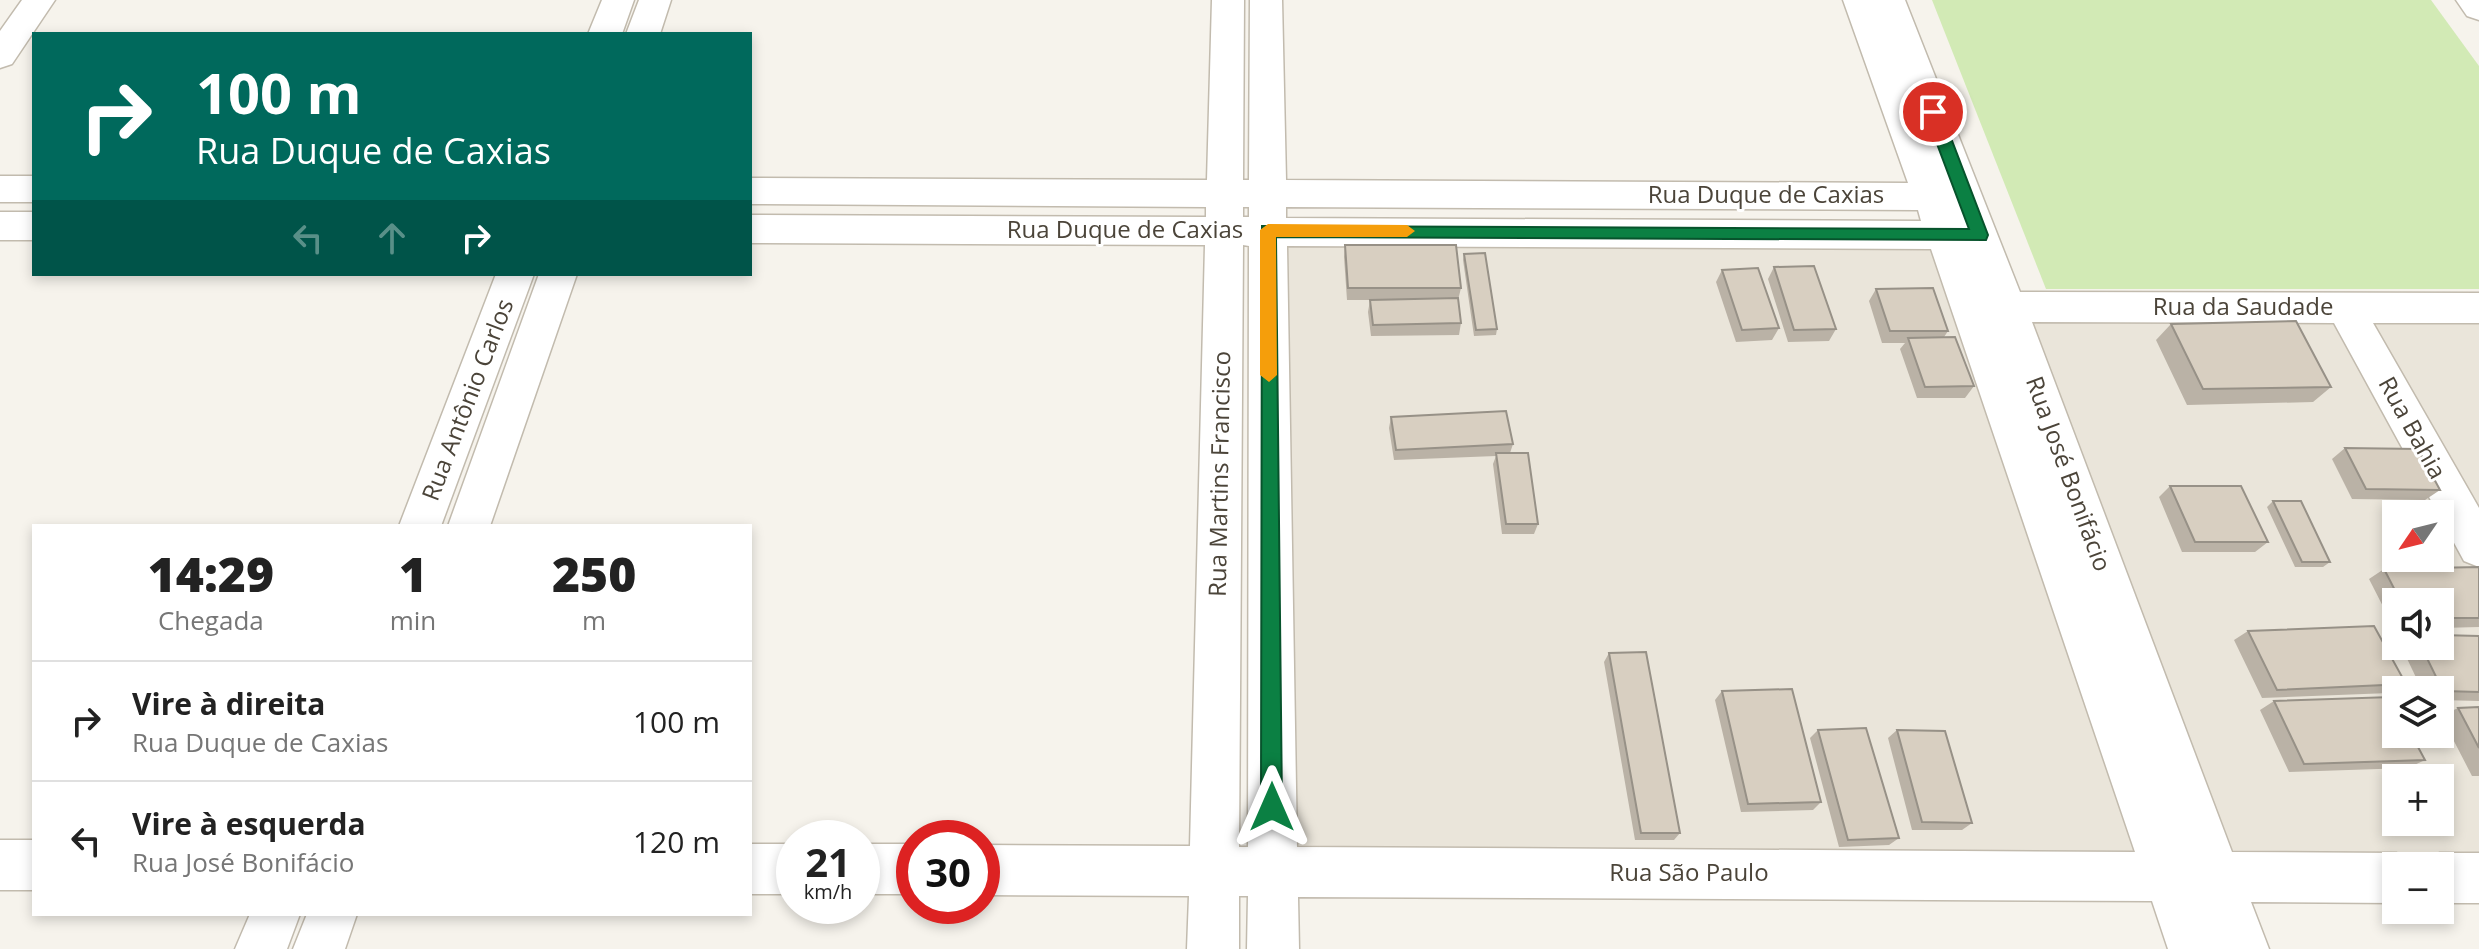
<!DOCTYPE html>
<html lang="pt">
<meta charset="utf-8">
<style>
:root{--surface:#fff;--page:#f6f6f6;--text:#222;--muted:#767676;--line:#e0e0e0}
body{margin:0;font-family:"Open Sans",sans-serif;background:var(--page);color:var(--text);height:100vh;display:flex;flex-direction:column;font-size:30px;white-space:nowrap}
*{box-sizing:border-box;margin:0}
p{font-size:26px;color:var(--muted)}
.icon{flex:none;width:44px;height:44px;fill:none;stroke:currentColor;stroke-width:2;stroke-linecap:round;stroke-linejoin:round}
.map{position:relative;flex:1;overflow:hidden}
.sheet{position:absolute;left:32px;top:524px;width:720px;height:392px;display:flex;flex-direction:column;background:var(--surface);border-radius:0px;box-shadow:0 4px 12px #0003}
.sheet>*{flex:none}
.top-card{position:absolute;left:32px;top:32px;width:720px;height:244px;border-radius:0px;box-shadow:0 4px 12px #0003;background:#00695c;color:#fff;overflow:hidden}
.needle{width:52px;rotate:235deg}
.controls{position:absolute;left:2382px;top:500px;display:grid;gap:16px}
.controls a{display:grid;place-items:center;width:72px;height:72px;border-radius:0px;background:var(--surface);box-shadow:0 4px 12px #0003;font-size:40px}
.speed{position:absolute;left:776px;top:820px;display:flex;gap:16px;font-size:40px;font-weight:700;text-align:center}
.speed>*{display:grid;place-content:center;width:104px;height:104px;border-radius:50%;background:var(--surface);box-shadow:0 4px 12px #0003;line-height:1}
.speed small{font-size:20px;font-weight:400}
.speed .limit{border:12px solid #d22;background:#fff;color:#111}
.pin{position:absolute;display:grid;place-items:center;width:68px;height:68px;color:#fff;margin:-34px;border:4px solid #fff;border-radius:50%;box-shadow:0 2px 8px #0007}
.me{position:absolute;width:88px;margin:-44px;rotate:0deg;stroke-linejoin:round;filter:drop-shadow(0 0 6px #0008)}
.turn{display:flex;align-items:center;gap:28px;height:168px;padding:0 32px;font-size:36px}
.turn .icon{width:104px;height:104px;stroke-width:2.5}
.turn b{display:block;font-size:56px;line-height:68px}
.lanes{display:flex;align-items:center;height:76px;padding:0 32px;background:#0003;justify-content:center;gap:40px;direction:ltr}
.lanes .off{opacity:.35}
.eta{display:flex;justify-content:space-evenly;align-items:center;height:136px;text-align:center}
.eta b{font-size:48px;font-weight:800;line-height:56px}
ul{padding:0;list-style:none}
li{display:flex;align-items:center;gap:24px;height:120px;padding:0 32px;border-top:2px solid var(--line)}
li div{flex:1}
li b{display:block;font-size:30px}
li em{font-style:normal}
.map>svg:first-child{display:block}
</style>
<div class="map">
<svg width="2479" height="949" viewBox="0 0 2479 949">
<rect width="100%" height="100%" fill="#f6f3ec"/>
<!-- residential -->
<path fill="#eae5da" fill-rule="evenodd" d="M1268,230L1944,234L2168,876L1272,870Z
M2006,307L2479,308V878L2440,866L2217,878ZM2396,514H2440V558H2396ZM2396,602H2440V646H2396ZM2396,690H2440V734H2396ZM2396,778H2440V822H2396Z"/>
<!-- green -->
<path fill="#d2eab5" d="M1932,0H2431L2479,66V289H2046Z"/>
<g fill="none" stroke-linecap="round" stroke-linejoin="round">
<!-- minor casing -->
<g stroke="#c2bbae" stroke-width="3">
<path id="minor" d="M22,0H55L12,64L0,68V31Z
M602,0H634L622,34H588Z
M639,0H671L660,34H626Z
M1212,0H1244L1243,180H1249L1250,0H1282L1286,180L1908,183L1843,0H1905L2020,292L2479,293V323H2373L2479,508V567L2464,561L2334,323L2032,322L2232,852L2396,853L2414,860L2416,866H2396V903L2251,902L2269,949H2168L2152,901L1298,897L1299,949H1247L1248,896H1239V949H1187L1189,896L982,895V845L1190,846L1205,245L750,243V215L1206,217V207L750,204V178L1207,180ZM1243,207H1249V217H1243ZM1286,207L1918,210L1921,221L1286,218ZM1243,245L1249,246L1248,847H1239ZM1287,246L1931,249L2135,852L1297,847Z
M0,176H34V202H0Z
M0,212H34V240H0Z
M496,274H534L441,526H399Z
M539,274H577L490,526H448Z
M0,840H34V890H0Z
M750,844H794V894H750Z
M862,844H914V894H862Z
M2440,853H2479V903H2440V866H2420L2422,860Z
M250,914H300L287,949H235Z
M307,914H357L345,949H293Z"/>
</g>
<!-- tertiary casing -->
<g stroke="#c2bbae" stroke-width="3">
<path id="tertiary" d="M2456,0H2479V20L2467,16Z"/>
</g>
<!-- minor -->
<use href="#minor" fill="#fff" fill-rule="evenodd"/>
<!-- tertiary -->
<use href="#tertiary" fill="#fff" fill-rule="evenodd"/>
</g>
<!-- wall -->
<path fill="#bab2a6" d="M1345,245L1461,288L1458,300L1461,323L1459,335L1371,336L1368,312L1370,300H1395H1347L1344,257Z
M1464,254L1497,329L1496,335L1474,336L1463,260Z
M1774,267L1836,329L1829,341L1788,342L1768,279Z
M1722,270L1779,328L1772,340L1736,342L1716,282Z
M1876,289L1948,331L1944,337L1974,386L1965,398H1917L1900,349L1905,343H1882L1869,301Z
M2171,324L2331,387L2313,402L2187,405L2156,340Z
M1391,417L1513,444L1510,453L1538,524L1534,534H1502L1493,464L1496,456L1394,460L1389,428Z
M2345,448L2440,490L2425,500L2352,499L2332,459Z
M2170,486L2268,542L2255,552H2182L2159,497Z
M2273,501L2330,562L2323,567H2295L2267,507Z
M2479,567V627L2440,628V602H2396V628H2394L2369,579L2384,569Z
M2248,631L2406,684L2390,693L2262,698L2234,640Z
M2479,636V701L2440,700V690H2422L2401,646H2440Z
M1609,653L1680,833L1674,840H1635L1604,662Z
M1722,691L1821,802L1813,810L1741,812L1715,700Z
M2274,701L2425,760L2408,768L2289,772L2260,710Z
M2479,707V776H2472L2441,716L2458,708Z
M1818,730L1899,838L1889,845L1839,847L1810,738Z
M1897,730L1972,823L1962,830H1912L1888,738Z"/>
<!-- building -->
<path fill="#d8cfc1" stroke="#979187" stroke-width="2" d="M1345,245H1456L1461,288H1348Z
M1485,253L1497,329L1476,330L1464,254Z
M1814,266L1836,329L1794,330L1774,267Z
M1758,268L1779,328L1742,330L1722,270Z
M1933,288L1948,331H1890L1876,289Z
M1458,298L1461,323L1373,325L1370,300Z
M2296,321L2331,387L2203,389L2171,324Z
M1955,337L1974,386L1925,387L1908,338Z
M1506,411L1513,444L1396,450L1391,417Z
M2345,448L2418,449L2440,490L2366,489Z
M1496,453H1528L1538,524H1506Z
M2170,486H2241L2268,542H2195Z
M2273,501H2301L2330,562H2302Z
M2479,567V618H2440V602H2401L2384,569Z
M2374,626L2406,684L2277,690L2248,631Z
M2440,635L2479,636V692L2443,691L2421,646H2440Z
M1646,652L1680,833H1641L1609,653Z
M1792,689L1821,802L1748,804L1722,691Z
M2392,697L2396,705V734H2411L2425,760L2304,764L2274,701Z
M2479,707V748L2458,708Z
M1866,728L1899,838L1848,840L1818,730Z
M1897,730L1945,731L1972,823L1922,822Z"/>
<!-- route -->
<path fill="#0b8043" stroke="#07532c" stroke-width="2" d="M1933,107L1941,112L1988,235L1986,240L1276,237L1282,807L1279,814L1272,817L1264,814L1261,807L1262,226L1969,229L1925,112Z"/>
<!-- slow -->
<path fill="#f59e0b" d="M1268,224L1407,225L1415,231L1407,237H1276L1277,375L1269,382L1260,375V230Z"/>
<g text-anchor="middle" stroke-width="6" stroke-linejoin="round" paint-order="stroke">
<!-- street labels -->
<g font-size="24" fill="#4b4439" stroke="#fff">
<text x="1766" y="203">Rua Duque de Caxias</text>
<text x="1125" y="238">Rua Duque de Caxias</text>
<text x="2243" y="315">Rua da Saudade</text>
<text transform="translate(468 400) rotate(-69)" y="8">Rua Antônio Carlos</text>
<text transform="translate(2412 428) rotate(61)" y="8">Rua Bahia</text>
<text transform="translate(1220 474) rotate(-89)" y="8">Rua Martins Francisco</text>
<text transform="translate(2068 474) rotate(70)" y="8">Rua José Bonifácio</text>
<text x="1689" y="881">Rua São Paulo</text>
</g>
</g>
</svg>
<div class="controls">
<a><svg class="needle" viewBox="-14 -14 28 28"><path d="M0-13l5 13h-10z" fill="#e53935"/><path d="M0 13l5-13h-10z" fill="#767676"/></svg></a>
<a><svg class="icon" aria-label="sound" viewBox="0 0 24 24"><path d="M4 9h4l5-4v14l-5-4H4zM17 9q2 3 0 6"/></svg></a>
<a><svg class="icon" aria-label="layers" viewBox="0 0 24 24"><path d="M12 4l9 5-9 5-9-5zM3 14l9 5 9-5"/></svg></a>
<a>+</a>
<a>−</a>
</div>
<div class="speed"><div>21<small>km/h</small></div><div class="limit">30</div></div>
<div class="pin" style="left:1933px;top:112px;background:#d93025"><svg class="icon" aria-label="arrive" viewBox="0 0 24 24"><path d="M6 21V4h12l-3 4 3 4H6"/></svg></div>
<svg class="me" style="left:1272px;top:807px" viewBox="-20 -20 40 40"><path d="M0-17L14 15 0 8-14 15z" fill="#0b8043" stroke="#fff" stroke-width="4"/></svg>
<div class="top-card">
<div class="turn"><svg class="icon" aria-label="right" viewBox="0 0 24 24"><path d="M7 20v-9h11M14 6l5 5-5 5"/></svg><div><b>100 m</b>Rua Duque de Caxias</div></div>
<div class="lanes"><svg class="icon off" aria-label="left" viewBox="0 0 24 24"><path d="M17 20v-9H6M10 6l-5 5 5 5"/></svg><svg class="icon off" aria-label="ahead" viewBox="0 0 24 24"><path d="M12 20V5M6 11l6-6 6 6"/></svg><svg class="icon" aria-label="right" viewBox="0 0 24 24"><path d="M7 20v-9h11M14 6l5 5-5 5"/></svg></div>
</div>
<section class="sheet">
<div class="eta">
<div><b>14:29</b><p>Chegada</p></div>
<div><b>1</b><p>min</p></div>
<div><b>250</b><p>m</p></div>
</div>
<ul>
<li><svg class="icon" aria-label="right" viewBox="0 0 24 24"><path d="M7 20v-9h11M14 6l5 5-5 5"/></svg><div><b>Vire à direita</b><p>Rua Duque de Caxias</p></div><em>100 m</em></li>
<li><svg class="icon" aria-label="left" viewBox="0 0 24 24"><path d="M17 20v-9H6M10 6l-5 5 5 5"/></svg><div><b>Vire à esquerda</b><p>Rua José Bonifácio</p></div><em>120 m</em></li>
</ul>
</section>
</div>
